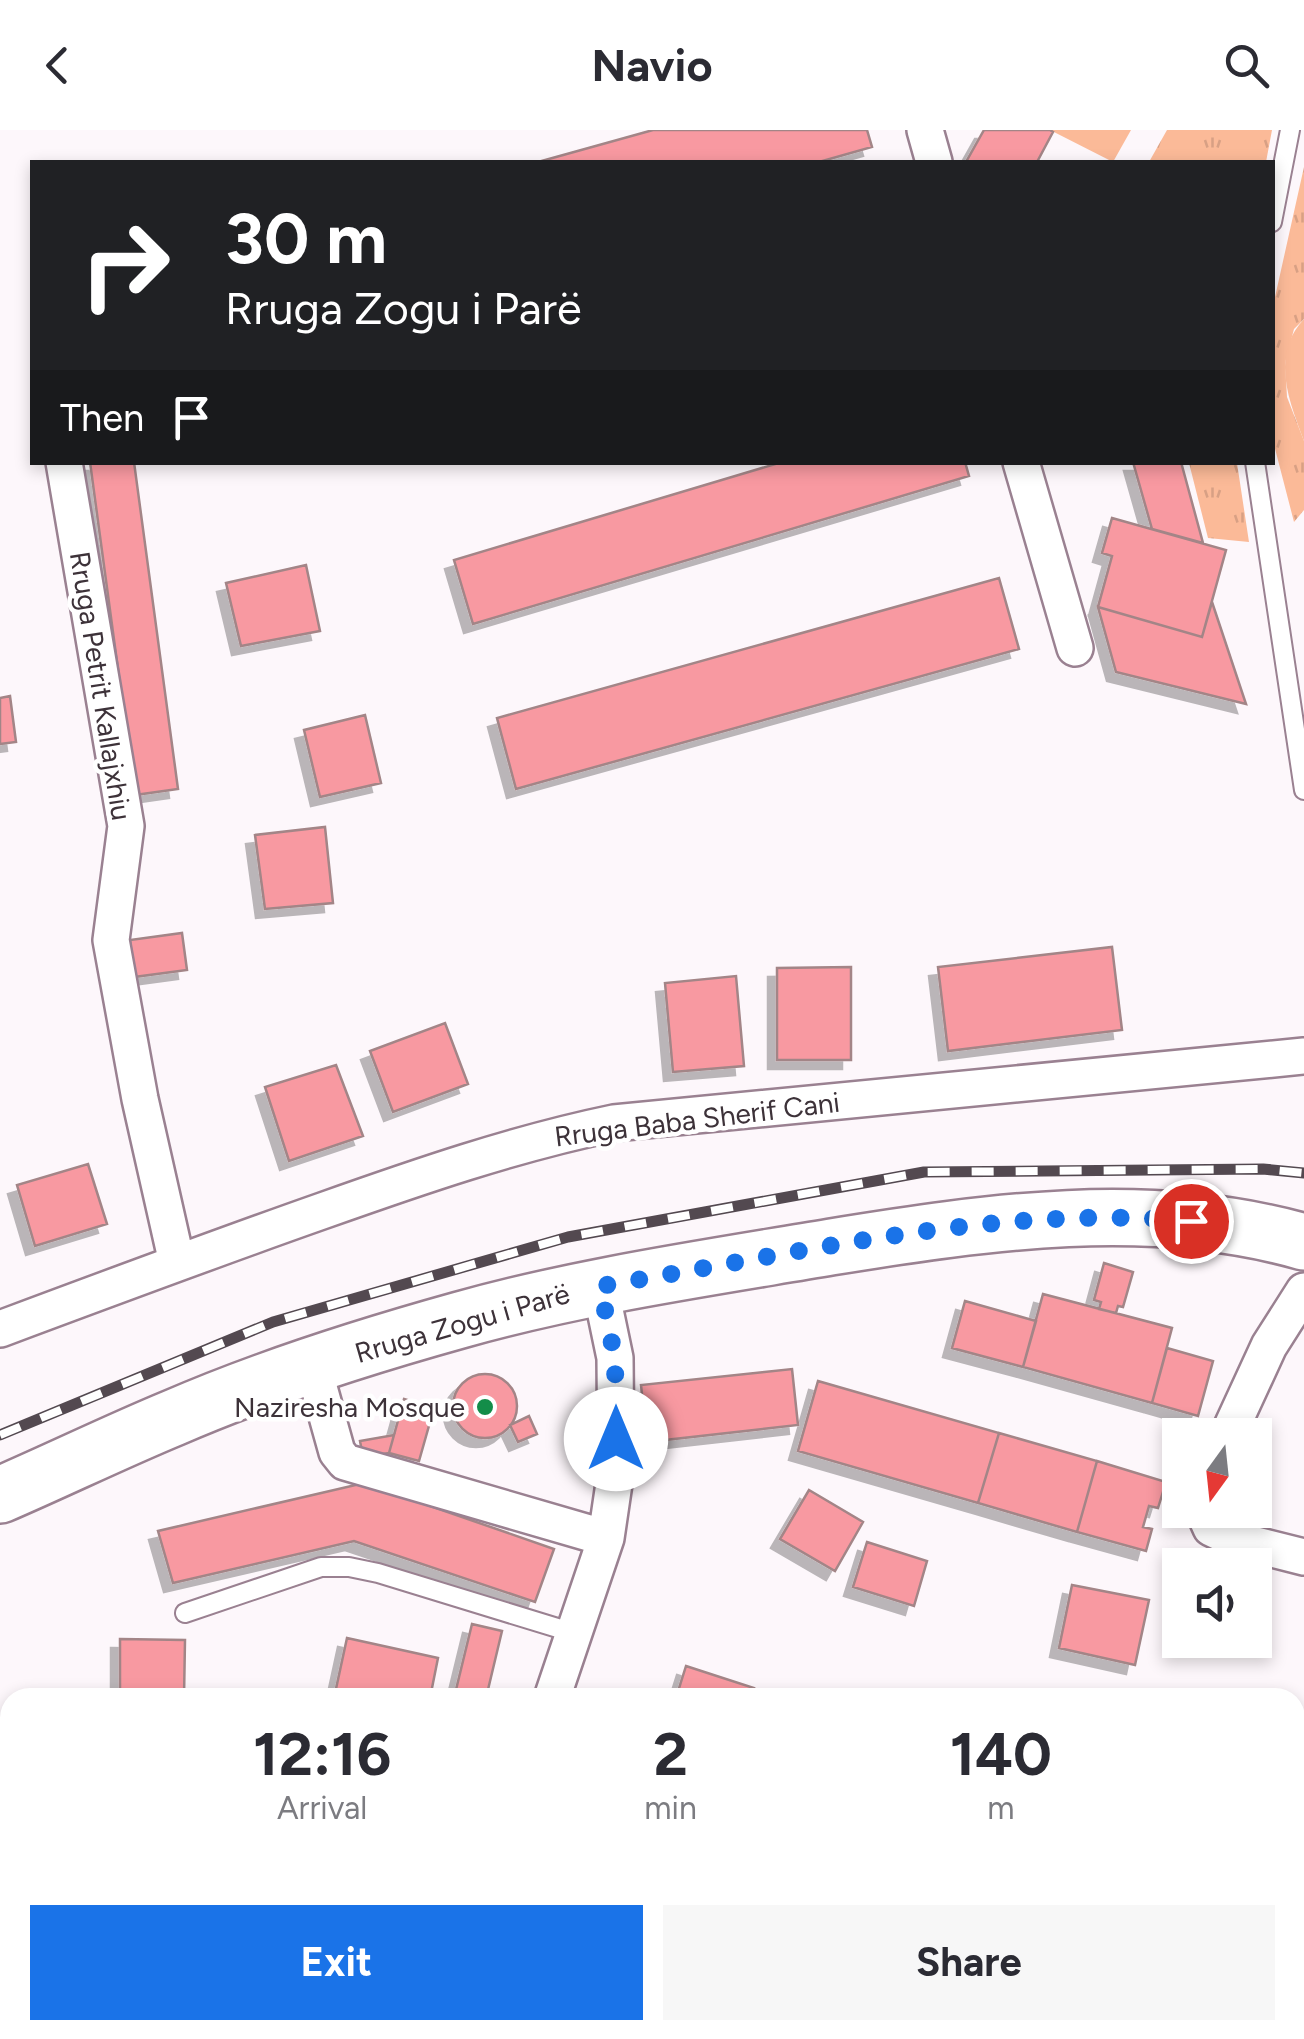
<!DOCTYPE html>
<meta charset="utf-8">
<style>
:root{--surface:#fff;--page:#f7f7f7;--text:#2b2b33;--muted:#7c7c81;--accent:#1a73e8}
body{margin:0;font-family:Figtree,sans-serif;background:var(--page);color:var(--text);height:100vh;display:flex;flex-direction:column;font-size:38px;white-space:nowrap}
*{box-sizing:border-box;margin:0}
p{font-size:32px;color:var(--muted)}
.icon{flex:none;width:55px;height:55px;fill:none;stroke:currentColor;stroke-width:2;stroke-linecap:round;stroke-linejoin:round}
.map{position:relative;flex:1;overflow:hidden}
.drawer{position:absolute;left:0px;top:1558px;width:1305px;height:352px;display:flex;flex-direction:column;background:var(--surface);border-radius:30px 30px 0 0;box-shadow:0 5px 15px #0003}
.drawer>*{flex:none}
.banner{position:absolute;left:30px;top:30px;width:1245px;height:305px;border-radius:0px;box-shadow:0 5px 15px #0003;background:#202124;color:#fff;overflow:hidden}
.needle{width:65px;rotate:195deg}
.fabs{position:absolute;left:1162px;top:1288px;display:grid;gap:20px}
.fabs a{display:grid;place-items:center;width:110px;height:110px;border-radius:0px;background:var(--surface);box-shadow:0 5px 15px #0003;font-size:50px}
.pin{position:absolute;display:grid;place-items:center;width:85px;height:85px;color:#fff;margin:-42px;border:5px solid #fff;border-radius:50%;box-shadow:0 2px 10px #0007}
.me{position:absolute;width:110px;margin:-55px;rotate:0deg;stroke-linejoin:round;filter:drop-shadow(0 0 8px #0008)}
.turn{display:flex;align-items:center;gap:35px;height:210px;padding:0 30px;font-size:45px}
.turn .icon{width:130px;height:130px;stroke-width:2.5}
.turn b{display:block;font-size:70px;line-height:85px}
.then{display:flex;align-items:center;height:95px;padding:0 30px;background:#0003;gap:20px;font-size:38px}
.eta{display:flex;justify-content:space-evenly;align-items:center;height:170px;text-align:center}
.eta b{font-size:60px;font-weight:700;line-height:70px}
.button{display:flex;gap:20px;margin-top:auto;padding:20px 30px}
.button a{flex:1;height:115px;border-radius:0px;background:var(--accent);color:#fff;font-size:40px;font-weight:700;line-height:115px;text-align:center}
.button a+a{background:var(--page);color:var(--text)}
header{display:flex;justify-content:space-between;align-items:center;height:130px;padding:0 30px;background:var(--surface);font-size:45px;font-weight:700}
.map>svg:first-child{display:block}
</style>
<header><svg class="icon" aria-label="back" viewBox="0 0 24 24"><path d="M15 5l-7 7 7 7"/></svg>Navio<svg class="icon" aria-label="search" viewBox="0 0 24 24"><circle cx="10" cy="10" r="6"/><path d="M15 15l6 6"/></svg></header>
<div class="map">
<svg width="1304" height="1909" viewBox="0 0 1304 1909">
<defs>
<pattern id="grass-tufts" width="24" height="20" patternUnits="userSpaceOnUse" patternTransform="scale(2.5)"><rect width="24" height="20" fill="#fbba98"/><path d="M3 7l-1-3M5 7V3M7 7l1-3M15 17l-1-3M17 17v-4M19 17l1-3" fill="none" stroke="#d8a084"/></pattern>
<filter id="shadow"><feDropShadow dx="-9" dy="9" stdDeviation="0" flood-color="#0004"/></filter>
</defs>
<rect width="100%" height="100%" fill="#fdf7fb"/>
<!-- grass -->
<path fill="url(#grass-tufts)" d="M1167,0H1272L1266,32H1149Z
M1304,37V189L1294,199L1285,233L1287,267L1304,311V380L1294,392L1272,307L1273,176Z
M1189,333H1237L1249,412L1208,408Z"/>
<!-- park -->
<path fill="#fbba98" d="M1050,0H1131L1113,32Z
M1304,189V311C1289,271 1270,225 1304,189Z"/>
<!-- building -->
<path fill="#f899a1" stroke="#a38587" stroke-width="2.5" filter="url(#shadow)" d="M653,0H867L872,17L819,32H538Z
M984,0H1050L1053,2L1037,32H966Z
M90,332H134L178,659L135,665Z
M782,332H965L969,346L473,494L454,430Z
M1133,332H1181L1203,413L1152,399Z
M1112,388L1226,420L1202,507L1098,477L1112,426L1102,423Z
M306,435L320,501L241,516L226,453Z
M999,448L1019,519L516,659L497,588Z
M1212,472L1246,574L1116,542L1098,477L1202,507Z
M10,566L16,612L0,614V568Z
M365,585L381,653L320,667L304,600Z
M325,697L333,773L265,779L255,705Z
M182,803L187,840L134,847L130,810Z
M1112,817L1122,900L948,921L938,837Z
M851,837V930H777V838Z
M736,846L744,936L673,942L665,853Z
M445,893L468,954L393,982L370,921Z
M336,935L363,1006L289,1031L265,957Z
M88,1034L107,1094L35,1116L17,1055Z
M1104,1133L1133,1142L1123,1177L1118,1176L1116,1183L1099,1179L1101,1172L1094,1170Z
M1043,1164L1172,1198L1152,1273L1023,1237Z
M965,1171L1036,1191L1023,1237L952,1218Z
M1167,1218L1213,1231L1198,1286L1152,1273Z
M792,1239L798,1295L647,1312L641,1255Z
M453 1276a32 32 0 1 1 64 0a32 32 0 1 1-64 0Z
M818,1251L999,1303L978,1373L798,1321Z
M404,1269L434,1278L419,1331L389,1323Z
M529,1286L537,1304L518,1312L510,1295Z
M999,1303L1097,1331L1077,1402L978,1373Z
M394,1305L389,1323L363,1327L360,1311Z
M1097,1331L1166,1352L1158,1378L1149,1376L1143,1397L1152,1399L1146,1421L1077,1402Z
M364,1353L554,1419L535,1472L354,1411L173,1453L158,1401Z
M809,1360L863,1392L835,1441L780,1409Z
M867,1412L927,1431L914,1476L853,1457Z
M1072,1455L1149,1470L1135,1535L1059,1518Z
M472,1494L502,1501L486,1568H454Z
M347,1508L438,1528L430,1568H334Z
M120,1509L185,1510L184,1568H120Z
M686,1536L754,1558L751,1568H676Z"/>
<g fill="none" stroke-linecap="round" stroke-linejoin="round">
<!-- lane casing -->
<g stroke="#9a8191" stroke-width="22">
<path id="lane" d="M1272,92L1290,0
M1255,332L1304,660
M185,1483L321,1437H349L378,1443L574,1503
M543,1900L568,1909"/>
</g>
<!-- street casing -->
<g stroke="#9a8191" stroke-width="40">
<path id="street" d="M925,0L934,32
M64,332L126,696L111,810L140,969L177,1133
M1021,332L1075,518
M0,1199C107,1159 214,1119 322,1081C418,1047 513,1014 614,993L1304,926
M313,1236L337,1322L345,1332L606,1408
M1228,1305L1269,1216L1304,1161
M1203,1380L1211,1398L1236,1410L1304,1427
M552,1568L606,1408L616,1340L615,1228L600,1156
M1295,1756L1304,1754
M268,1900L277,1909
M1288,1900V1909
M369,1909L375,1900"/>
</g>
<!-- primary casing -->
<g stroke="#9a8191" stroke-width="60">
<path id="primary" d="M0,1365C58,1340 115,1312 173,1288C265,1248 363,1217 460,1190C581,1156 707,1138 831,1117C986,1092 1150,1068 1304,1112"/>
</g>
<!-- lane -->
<use href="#lane" stroke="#fff" stroke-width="18"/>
<!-- street -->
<use href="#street" stroke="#fff" stroke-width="35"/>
<!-- primary -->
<use href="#primary" stroke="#fff" stroke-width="55"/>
<!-- rail casing -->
<g stroke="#534950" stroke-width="11">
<path id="rail" d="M0,1305L273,1192L568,1107L924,1042L1263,1039L1304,1043"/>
</g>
<!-- rail -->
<use href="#rail" stroke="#fff" stroke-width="8" stroke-dasharray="22" stroke-linecap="butt"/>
</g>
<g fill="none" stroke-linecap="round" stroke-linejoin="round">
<!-- route -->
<path stroke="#1a73e8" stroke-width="18" stroke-dasharray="0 32.4" d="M616,1309L615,1228L600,1156C794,1125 993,1074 1191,1091"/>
</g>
<!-- markers -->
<circle fill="#138d49" stroke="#fff" stroke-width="4" cx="485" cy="1277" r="10"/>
<g text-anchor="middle" stroke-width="9" stroke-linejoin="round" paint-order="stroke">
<!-- street labels -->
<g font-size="28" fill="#3d3239" stroke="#fff">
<text transform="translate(101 556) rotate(81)" y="10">Rruga Petrit Kallajxhiu</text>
<text transform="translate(697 989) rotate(-7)" y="10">Rruga Baba Sherif Cani</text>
<text transform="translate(462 1193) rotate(-16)" y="10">Rruga Zogu i Parë</text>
</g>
<!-- poi labels -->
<g font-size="28" fill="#3d3239" stroke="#fff" text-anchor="end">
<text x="465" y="1287">Naziresha Mosque</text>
</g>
</g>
</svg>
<div class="fabs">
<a><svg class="needle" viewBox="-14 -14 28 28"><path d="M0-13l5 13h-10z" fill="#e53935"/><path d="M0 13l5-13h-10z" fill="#7c7c81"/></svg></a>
<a><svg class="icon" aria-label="sound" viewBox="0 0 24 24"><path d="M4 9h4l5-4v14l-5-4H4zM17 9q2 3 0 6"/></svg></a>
</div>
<div class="pin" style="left:1191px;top:1091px;background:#d93025"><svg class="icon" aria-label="arrive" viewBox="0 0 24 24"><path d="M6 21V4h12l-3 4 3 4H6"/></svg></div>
<svg class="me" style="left:616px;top:1309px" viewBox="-20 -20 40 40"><circle r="19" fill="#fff"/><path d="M0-13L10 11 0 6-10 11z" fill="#1a73e8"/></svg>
<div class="banner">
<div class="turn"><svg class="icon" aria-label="right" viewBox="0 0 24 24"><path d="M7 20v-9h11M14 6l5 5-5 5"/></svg><div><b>30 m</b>Rruga Zogu i Parë</div></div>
<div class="then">Then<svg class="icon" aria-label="arrive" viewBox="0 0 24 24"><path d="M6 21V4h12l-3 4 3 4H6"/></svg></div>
</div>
<section class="drawer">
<div class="eta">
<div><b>12:16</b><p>Arrival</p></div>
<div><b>2</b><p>min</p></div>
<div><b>140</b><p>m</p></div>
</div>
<div class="button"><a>Exit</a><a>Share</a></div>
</section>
</div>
